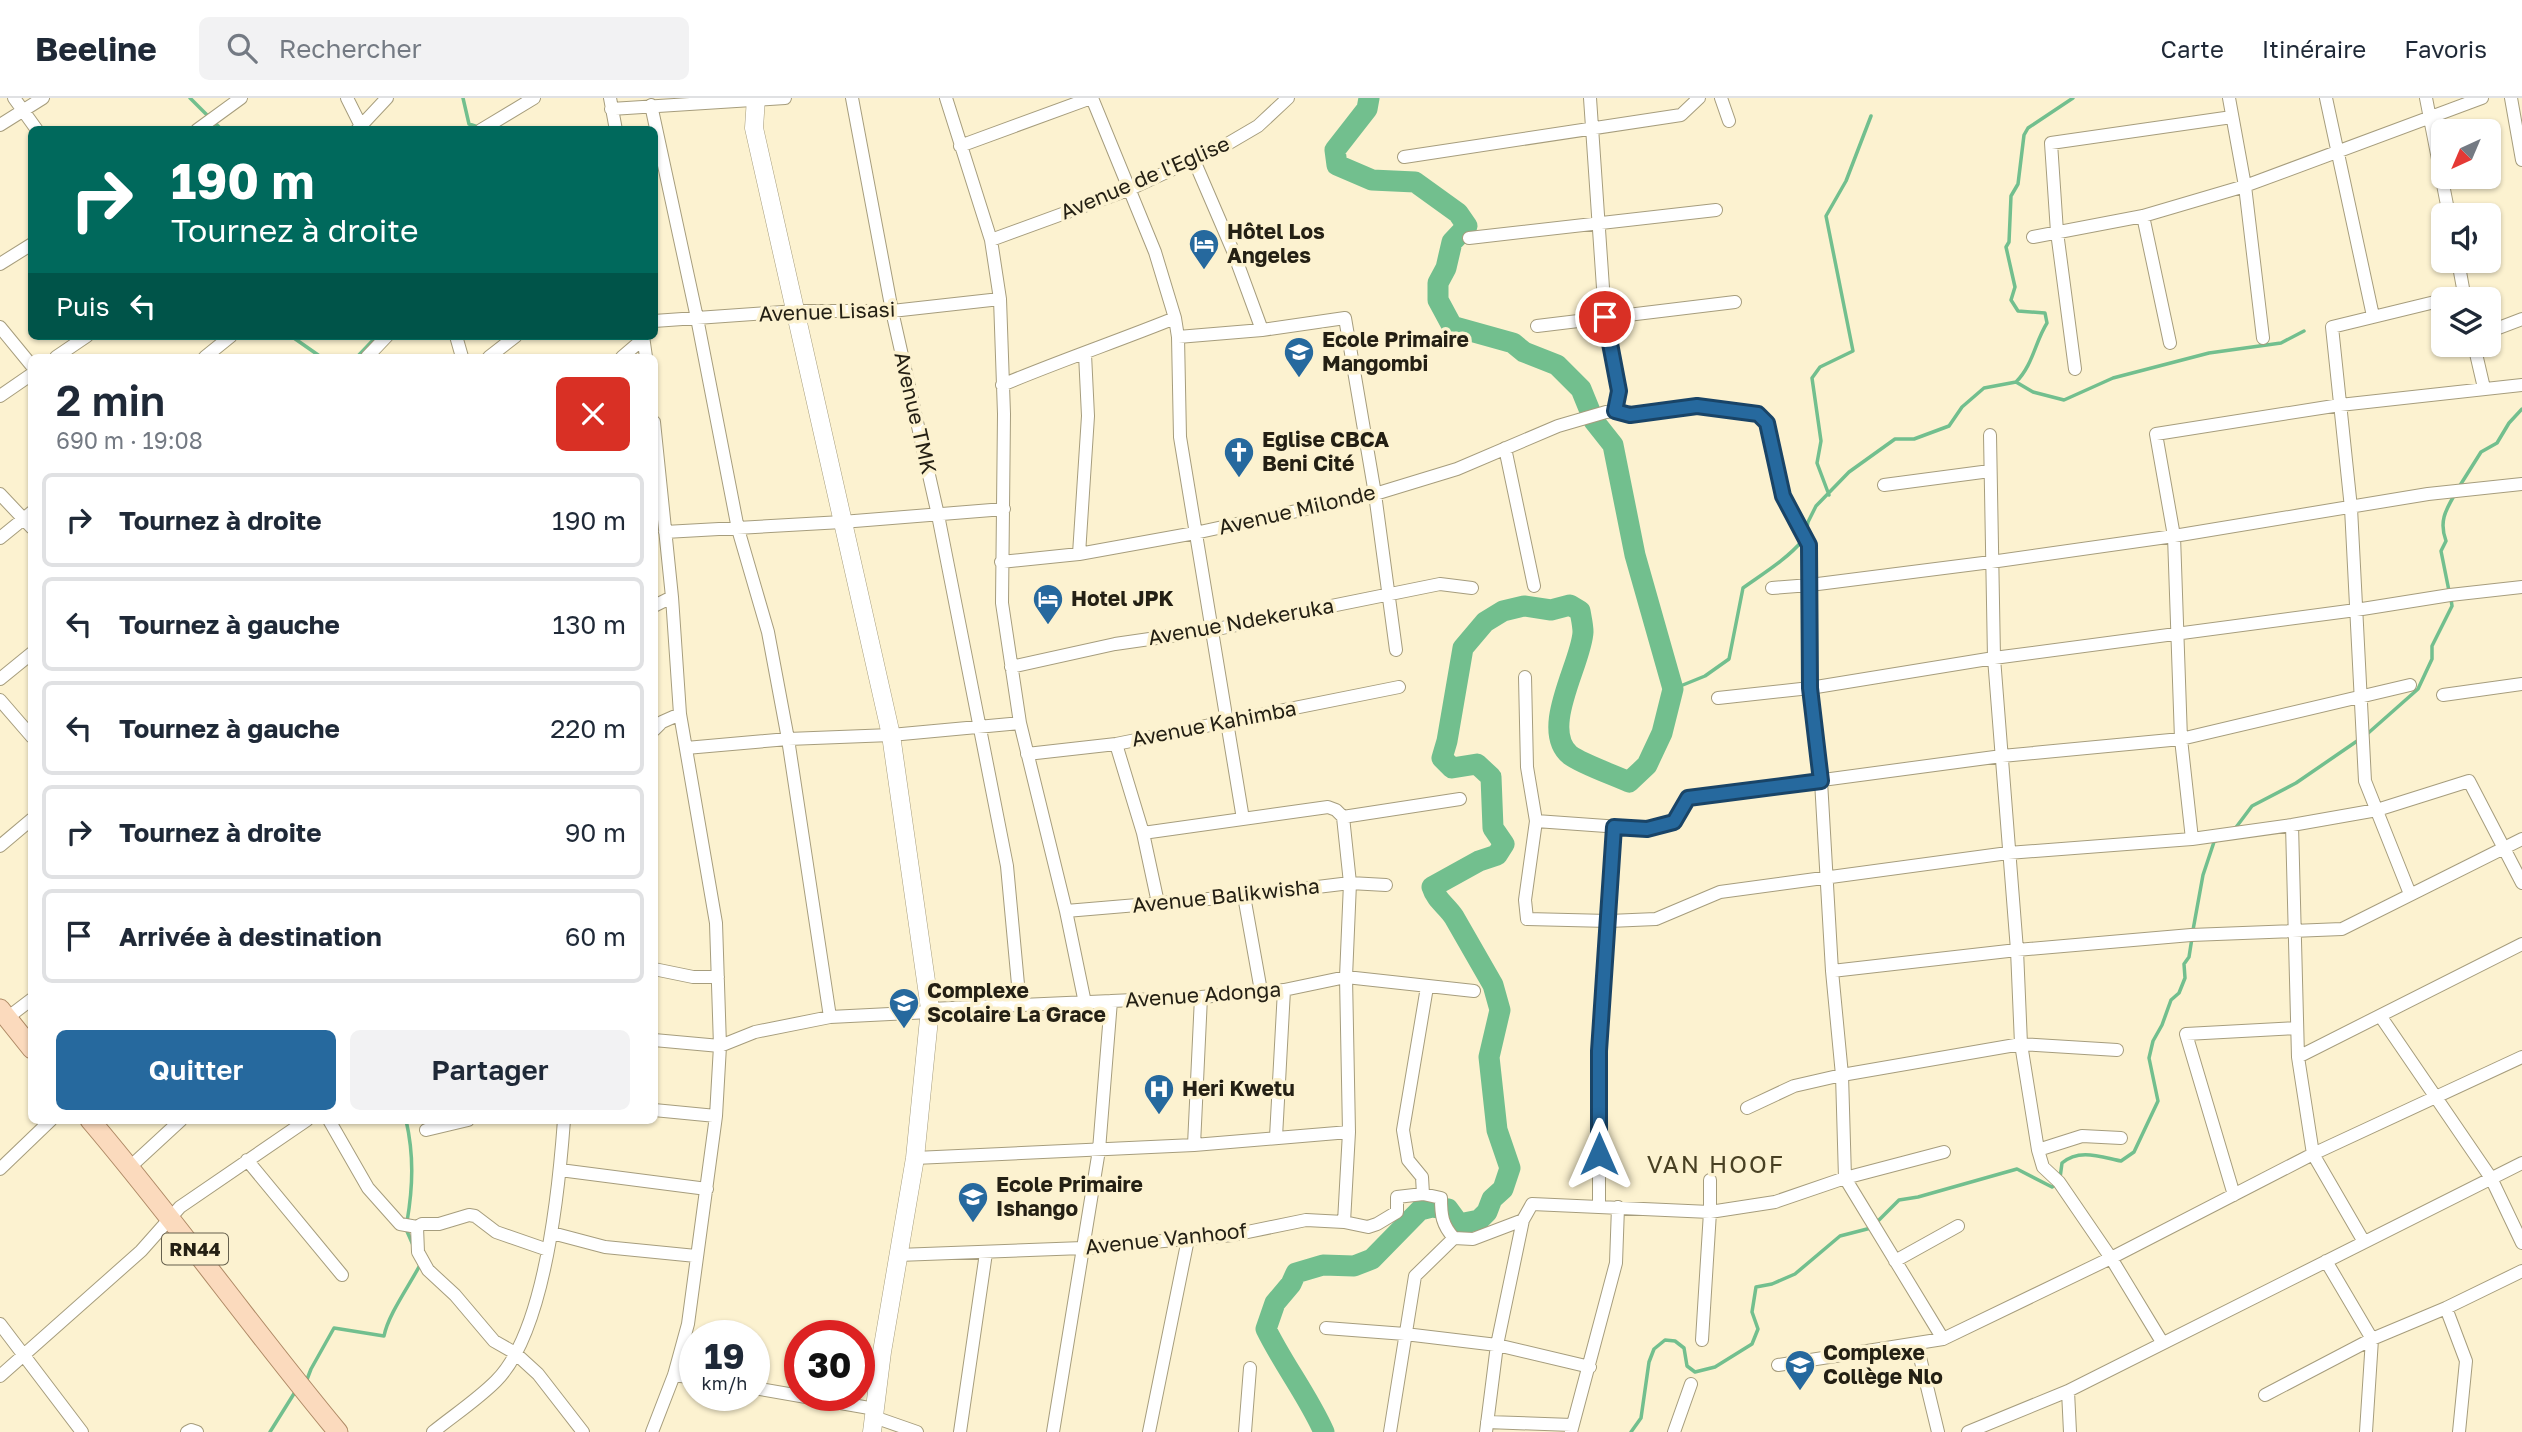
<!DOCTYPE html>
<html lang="fr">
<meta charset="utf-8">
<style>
:root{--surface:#fff;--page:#f2f2f3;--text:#1f2937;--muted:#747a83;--line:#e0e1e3;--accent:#26699e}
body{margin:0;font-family:"Golos Text",sans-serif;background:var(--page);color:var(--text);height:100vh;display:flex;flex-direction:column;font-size:26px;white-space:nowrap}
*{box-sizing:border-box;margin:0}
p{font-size:23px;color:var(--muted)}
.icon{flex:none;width:38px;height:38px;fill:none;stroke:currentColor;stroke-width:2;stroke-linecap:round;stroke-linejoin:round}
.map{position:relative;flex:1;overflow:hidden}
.details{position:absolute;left:28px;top:256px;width:630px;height:770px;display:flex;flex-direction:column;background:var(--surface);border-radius:10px;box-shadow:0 2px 5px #0004}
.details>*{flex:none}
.guide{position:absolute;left:28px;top:28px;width:630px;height:214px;border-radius:10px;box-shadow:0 2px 5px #0004;background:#00695c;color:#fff;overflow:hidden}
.needle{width:46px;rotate:224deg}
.buttons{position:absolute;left:2431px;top:21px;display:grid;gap:14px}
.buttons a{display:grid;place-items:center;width:70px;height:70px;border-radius:10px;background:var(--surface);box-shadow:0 2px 5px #0004;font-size:35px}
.speed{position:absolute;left:679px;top:1222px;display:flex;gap:14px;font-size:35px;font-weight:700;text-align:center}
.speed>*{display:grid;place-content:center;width:91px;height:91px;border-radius:50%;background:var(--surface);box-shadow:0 2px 5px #0004;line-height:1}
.speed small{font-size:18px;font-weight:400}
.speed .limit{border:10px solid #d22;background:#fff;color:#111}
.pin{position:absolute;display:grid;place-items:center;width:60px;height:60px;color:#fff;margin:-30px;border:4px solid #fff;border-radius:50%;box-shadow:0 2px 7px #0007}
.me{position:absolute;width:77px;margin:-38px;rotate:0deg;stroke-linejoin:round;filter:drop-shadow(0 0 5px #0008)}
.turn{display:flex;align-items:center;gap:24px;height:147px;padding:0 28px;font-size:32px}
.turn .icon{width:91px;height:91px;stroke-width:2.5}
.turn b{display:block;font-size:49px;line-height:60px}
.then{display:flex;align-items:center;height:66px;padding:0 28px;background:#0003;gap:14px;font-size:26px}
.round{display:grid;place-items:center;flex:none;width:74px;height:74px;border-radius:10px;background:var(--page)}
.head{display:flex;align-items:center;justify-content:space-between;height:119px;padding:0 28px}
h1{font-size:42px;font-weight:600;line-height:52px}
.button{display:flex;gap:14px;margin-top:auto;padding:14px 28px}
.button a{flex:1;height:80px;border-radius:10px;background:var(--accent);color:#fff;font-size:28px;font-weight:600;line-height:80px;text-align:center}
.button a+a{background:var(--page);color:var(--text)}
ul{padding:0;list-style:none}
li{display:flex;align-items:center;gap:21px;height:94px;margin:0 14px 10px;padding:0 14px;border:4px solid var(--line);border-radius:10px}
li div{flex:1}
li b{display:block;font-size:26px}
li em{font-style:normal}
header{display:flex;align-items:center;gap:42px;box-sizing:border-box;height:98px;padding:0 35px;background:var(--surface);border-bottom:2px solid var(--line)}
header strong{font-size:33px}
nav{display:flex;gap:38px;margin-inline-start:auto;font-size:24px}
.search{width:490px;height:63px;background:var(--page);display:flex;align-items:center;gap:18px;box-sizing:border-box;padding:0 24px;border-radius:10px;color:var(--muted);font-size:26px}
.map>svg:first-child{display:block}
</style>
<header>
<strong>Beeline</strong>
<div class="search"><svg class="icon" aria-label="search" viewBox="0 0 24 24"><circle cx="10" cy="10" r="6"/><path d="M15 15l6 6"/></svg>Rechercher</div>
<nav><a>Carte</a><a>Itinéraire</a><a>Favoris</a></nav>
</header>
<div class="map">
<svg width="2522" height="1334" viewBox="0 0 2522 1334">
<rect width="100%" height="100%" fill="#fcf2d0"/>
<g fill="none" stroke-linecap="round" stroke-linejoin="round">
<!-- stream -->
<path stroke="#72bf8e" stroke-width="3.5" d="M190,0L222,32
M463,0L469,26L478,29
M291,238L321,259
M357,259L377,238
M2016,284L2033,294L2064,302L2113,280L2209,255L2281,245L2304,233
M2459,389L2481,354L2497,345L2509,325L2522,311
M1829,397L1817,365L1821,343L1812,280L1820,269L1853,253L1826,118L1846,83L1871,18
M1806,435L1808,424L1816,408L1849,374L1895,341H1914L1949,328L1962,309L1984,290L2016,284C2033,267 2035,244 2047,225L2045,215L2018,213L2011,202L2015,189L2006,149L2009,144L2011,98L2018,86L2024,37L2028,30L2073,0
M2449,493L2441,453L2446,443C2439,424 2445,413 2455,396
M1673,591L1705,578L1729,561L1743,490C1764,475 1787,461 1803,442
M2366,637L2418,591L2432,561V548L2452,508L2451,501
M2234,732L2252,708L2296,685L2360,641
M2193,832L2203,777L2214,744L2216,743
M406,1022C414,1057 413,1088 407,1124
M2060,1080L2062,1065C2079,1050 2101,1059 2121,1063L2134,1054L2158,1003L2149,960L2153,943L2162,927L2171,902L2179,895L2185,880L2184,866L2189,859L2192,840
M1877,1124L1899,1102L1918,1099L2017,1071L2052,1089L2056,1086
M406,1131L413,1147
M306,1284L311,1271L334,1230L384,1238C388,1217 409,1188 420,1167
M270,1334L295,1294
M1631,1334L1641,1320L1649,1264L1654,1251L1665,1242L1675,1243L1684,1250L1687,1268L1695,1274L1715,1269L1752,1246L1758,1231L1752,1214L1756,1189L1772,1186L1795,1176L1840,1138L1871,1130"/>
<!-- river -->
<path stroke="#72bf8e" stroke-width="21" d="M1324,1334C1308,1298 1283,1266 1266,1231L1275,1205L1291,1186L1296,1175L1323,1167L1354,1168L1372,1161L1420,1112L1432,1109L1448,1111L1459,1126L1479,1122L1487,1114L1492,1101L1503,1091L1510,1070L1497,1032L1489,959L1500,912L1493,887L1454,819C1447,808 1436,802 1432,789L1479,763L1497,757L1504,746L1493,730L1491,679L1477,666L1452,670L1442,660L1447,643L1463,550L1485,524L1503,513L1524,508L1551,512L1570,507L1580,513C1581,519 1583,527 1583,534C1582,564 1539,631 1570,657C1582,666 1614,677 1629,684L1647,667L1662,635L1673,591L1635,457L1613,347L1594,323L1581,291L1557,267L1524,254L1513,245L1452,228L1438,202V185L1446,170L1452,144L1467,128L1458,115L1415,84L1372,82L1337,67L1335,52L1367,11L1369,0"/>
<!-- street casing -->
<g stroke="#a69d7d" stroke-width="14">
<path id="street" d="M14,0L37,32
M347,0L363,32
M610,0L616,32
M852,0L892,213L938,417L1007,768L1020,908
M946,0L991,142L1000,201L1004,316L1002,505L1020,625L1066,813L1085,905
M1092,0L1155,154L1175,220L1178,239L1180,339L1243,721
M1590,0L1605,219L1619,293L1615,313
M1721,0L1729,23
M2229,0L2245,88L2263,240
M2326,0L2373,218
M2426,0L2449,117
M2511,0L2522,62
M651,7L697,220L738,431L768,534L788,641L830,919
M611,11L785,0
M0,27L43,0
M197,32L241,0
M357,32L387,0
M481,32L534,0
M960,48L1091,0
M1404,59L1681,17L1699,0
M1193,60L1233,153L1262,232
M2143,118L2170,245
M2033,139L2143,118L2245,88L2482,0
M1469,140L1716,112
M991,142L1128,92L1229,45L1258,28L1288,0
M2458,163L2465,201
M0,166L32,146
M654,223L796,213H892L1000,201
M1537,228L1735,204
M0,229L32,268
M2488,234L2522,221
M456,238L462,259
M643,238L646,259
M1178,239L1262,232L1345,220L1375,396L1396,552
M2474,247L2484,290
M56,259L87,238
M205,259L231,238
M367,259L387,238
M489,259L516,238
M622,259L643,241
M2075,271L2057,134L2051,45L2232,19
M1002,287C1059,263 1118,243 1175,220
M0,298L32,276
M1990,337L1994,560L2017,852L2021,946L2038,1052L2043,1069L2059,1084L2111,1160L2162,1244
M1505,350L1534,488
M1884,387L1990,373
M0,396L32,430
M665,434L842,424L1004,411
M0,440L32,414
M1079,456L1088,318L1085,256
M1001,464L1079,456L1195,435L1375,396L1457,371L1558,328L1606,314L1615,313L1630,317L1697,308L1758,316L1767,325L1783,398L1809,447L1810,590L1821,683L1832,873L1842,977L1845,1080L1943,1241
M1772,490L1810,487L1991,464L2174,438L2428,396L2522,386
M654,508L672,499
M1011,569L1115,546L1212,532L1440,486L1472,490
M1525,579L1527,669L1536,723L1525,802L1527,821L1609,823L1656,821L1720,794L2008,755L2192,741L2292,727L2377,712L2469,683L2522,785
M0,581L32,555
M2443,597L2522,586
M1718,600L1810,590L1994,560L2356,512L2450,497L2522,489
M0,602L32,639
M654,632L662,624L680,616
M1116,646L1143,735L1158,805
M686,650L788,641L891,637L1020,625
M1027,656L1116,646L1399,589
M1536,723L1648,731L1674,724L1688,700L2002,658L2181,641L2410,587
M2292,727L2298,959L2313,1056L2364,1144
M1143,735L1328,709L1336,712L1343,719
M2192,741L2181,641L2174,438L2156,336L2340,307L2522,287
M0,748L32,721
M2410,796L2365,683L2351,410L2332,229L2443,202
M1244,798L1261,893
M1066,813L1244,798L1350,785L1386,787
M654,871L693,879H718
M1832,873L2017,852L2191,837L2342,831L2522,741
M930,911L1201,899L1284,892L1346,879L1474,893
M2381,919L2491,1080L2522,1145
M7,920L32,901
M654,942L720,948L755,934L830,919L930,914
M2298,959L2522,846
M1747,1010L1794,988L1842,977L2021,946L2117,952
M654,1012L716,1018
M329,1022L368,1090L400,1126L417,1129L418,1154L428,1172L455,1197L494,1243L515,1255L538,1276L583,1334
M426,1032L468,1022
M1276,1039L1284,892
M1194,1047L1201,899
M2038,1052L2082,1038L2121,1040
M915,1060L1194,1047L1349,1034
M247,1062L342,1177
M130,1069L181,1022
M0,1071L51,1022
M560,1072L707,1091
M1423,1096L1422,1079L1408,1062L1403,1032L1427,889
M2234,1097L2186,936L2297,930
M1599,1108V953L1614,729
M1344,1124L1349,1034L1346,879L1350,785L1343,719L1460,701
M417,1129L422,1126H439L469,1117L475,1118L496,1134L548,1152
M552,1135L605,1149L696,1158
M898,1157L1083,1150L1233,1137L1306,1122L1344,1124L1368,1129L1377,1126L1397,1114V1099L1423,1096L1441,1100C1441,1117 1442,1127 1454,1140L1473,1141L1523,1122L1532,1106L1710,1114L1775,1104L1845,1080L1944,1054
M1895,1163L1958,1128
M2326,1163L2372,1241L2366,1334
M2446,1210L2466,1263L2459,1334
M0,1226L82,1334
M1326,1230L1405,1236L1497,1247L1590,1269
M1702,1242L1710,1114V1082
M1917,1247L1938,1334
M1778,1267L1943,1241L2111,1160L2313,1056L2522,959
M674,1277L695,1280
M0,1278L141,1153L180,1109L307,1022
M754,1290L875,1311
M2068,1293L2070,1334
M2265,1297L2372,1241L2446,1210L2522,1173
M874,1319L917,1334
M1487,1324L1572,1327
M187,1334L191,1332L197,1334
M433,1334C454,1317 477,1302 496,1283C545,1234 559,1090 564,1022
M652,1334L674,1277L688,1226L716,1018L720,948L716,825L680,616L672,499L654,324
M960,1334L986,1155
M1053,1334L1099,1052L1111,903
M1149,1334L1188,1141
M1245,1334L1250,1270
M1390,1334L1415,1178L1454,1140
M1486,1334L1497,1247L1523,1122
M1571,1334L1616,1165L1618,1109
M1674,1334L1691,1286
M1968,1334L2068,1293L2522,1065"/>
</g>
<!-- secondary casing -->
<g stroke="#a69d7d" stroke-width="19">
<path id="secondary" d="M756,0L754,30L891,637L930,911L915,1060L882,1254L872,1334"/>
</g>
<!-- primary casing -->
<g stroke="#ae8965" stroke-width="21">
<path id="primary" d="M0,911L32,951
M90,1022C176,1123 253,1232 338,1334"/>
</g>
<!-- street -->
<use href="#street" stroke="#fff" stroke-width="12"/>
<!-- secondary -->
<use href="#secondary" stroke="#fff" stroke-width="18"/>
<!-- primary -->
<use href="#primary" stroke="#fbdabd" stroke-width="19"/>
</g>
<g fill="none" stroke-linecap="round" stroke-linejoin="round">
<!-- route casing -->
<g stroke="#194467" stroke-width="18">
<path id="route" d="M1599,1056V953L1614,729L1647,731L1674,724L1688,700L1821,683L1810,590L1809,447L1783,398L1767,325L1758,316L1697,308L1630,317L1615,313L1619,293L1605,219"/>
</g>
<!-- route -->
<use href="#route" stroke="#26699e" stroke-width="12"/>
</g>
<!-- icons -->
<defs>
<g id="hotel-pin" transform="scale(1.575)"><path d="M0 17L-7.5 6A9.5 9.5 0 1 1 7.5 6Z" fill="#26699e" stroke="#fcf2d0"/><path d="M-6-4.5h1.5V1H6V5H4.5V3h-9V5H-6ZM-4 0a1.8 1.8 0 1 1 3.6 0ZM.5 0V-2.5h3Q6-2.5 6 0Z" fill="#fff"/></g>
<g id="school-pin" transform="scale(1.575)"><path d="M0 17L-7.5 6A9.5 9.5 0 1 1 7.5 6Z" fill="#26699e" stroke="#fcf2d0"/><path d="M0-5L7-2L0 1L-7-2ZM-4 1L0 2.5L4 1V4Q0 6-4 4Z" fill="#fff"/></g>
<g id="church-pin" transform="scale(1.575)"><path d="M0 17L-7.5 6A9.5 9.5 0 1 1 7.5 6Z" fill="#26699e" stroke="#fcf2d0"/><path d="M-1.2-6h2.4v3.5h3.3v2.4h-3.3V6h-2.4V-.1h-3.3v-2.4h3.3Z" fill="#fff"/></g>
<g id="hospital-pin" transform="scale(1.575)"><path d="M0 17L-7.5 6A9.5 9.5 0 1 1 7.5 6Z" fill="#26699e" stroke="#fcf2d0"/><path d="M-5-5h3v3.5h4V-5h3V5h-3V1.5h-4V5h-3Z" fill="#fff"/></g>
</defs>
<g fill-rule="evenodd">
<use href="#hotel-pin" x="1204" y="146"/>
<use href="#school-pin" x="1299" y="254"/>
<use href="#church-pin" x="1239" y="354"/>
<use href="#hotel-pin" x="1048" y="501"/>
<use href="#school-pin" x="904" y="905"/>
<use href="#hospital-pin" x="1159" y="991"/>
<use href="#school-pin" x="973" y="1099"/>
<use href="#school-pin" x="1800" y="1267"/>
</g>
<g text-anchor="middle" stroke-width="7" stroke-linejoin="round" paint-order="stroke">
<!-- shield labels -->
<rect fill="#fcf2d0" stroke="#655f4c" stroke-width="2" x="162" y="1135.5" width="66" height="31" rx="5"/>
<g font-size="19" font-weight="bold" fill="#242014">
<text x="195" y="1158">RN44</text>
</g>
<!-- street labels -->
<g font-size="21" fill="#242014" stroke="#fcf2d0">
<text transform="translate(1145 80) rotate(-23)" y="7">Avenue de l'Eglise</text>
<text transform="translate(827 214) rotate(-2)" y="7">Avenue Lisasi</text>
<text transform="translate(915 315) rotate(77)" y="7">Avenue TMK</text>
<text transform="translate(1297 412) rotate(-13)" y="7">Avenue Milonde</text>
<text transform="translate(1241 524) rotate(-10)" y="7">Avenue Ndekeruka</text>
<text transform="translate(1214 626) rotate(-11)" y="7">Avenue Kahimba</text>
<text transform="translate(1226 798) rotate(-6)" y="7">Avenue Balikwisha</text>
<text transform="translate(1203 897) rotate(-4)" y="7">Avenue Adonga</text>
<text transform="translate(1166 1141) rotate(-6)" y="7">Avenue Vanhoof</text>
</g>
<!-- poi labels -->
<g font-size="21" font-weight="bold" fill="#242014" stroke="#fcf2d0" text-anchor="start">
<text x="1227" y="141">Hôtel Los<tspan x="1227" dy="24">Angeles</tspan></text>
<text x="1322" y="249">Ecole Primaire<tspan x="1322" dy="24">Mangombi</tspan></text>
<text x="1262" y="349">Eglise CBCA<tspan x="1262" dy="24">Beni Cité</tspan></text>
<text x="1071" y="508">Hotel JPK</text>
<text x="927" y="900">Complexe<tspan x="927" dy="24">Scolaire La Grace</tspan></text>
<text x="1182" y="998">Heri Kwetu</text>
<text x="996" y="1094">Ecole Primaire<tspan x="996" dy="24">Ishango</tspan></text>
<text x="1823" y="1262">Complexe<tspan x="1823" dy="24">Collège Nlo</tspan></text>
</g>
<!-- quarter labels -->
<g font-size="24" letter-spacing="2" fill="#484023" stroke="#fcf2d0">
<text x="1716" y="1075">VAN HOOF</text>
</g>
</g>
</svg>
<div class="buttons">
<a><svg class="needle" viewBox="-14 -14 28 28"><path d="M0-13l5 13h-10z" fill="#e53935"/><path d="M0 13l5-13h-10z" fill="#747a83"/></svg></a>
<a><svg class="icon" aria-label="sound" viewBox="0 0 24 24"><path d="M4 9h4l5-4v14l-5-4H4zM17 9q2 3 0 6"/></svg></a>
<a><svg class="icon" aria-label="layers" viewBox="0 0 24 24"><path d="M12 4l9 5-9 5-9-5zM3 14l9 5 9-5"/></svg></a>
</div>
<div class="speed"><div>19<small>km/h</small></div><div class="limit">30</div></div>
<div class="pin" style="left:1605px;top:219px;background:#d93025"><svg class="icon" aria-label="arrive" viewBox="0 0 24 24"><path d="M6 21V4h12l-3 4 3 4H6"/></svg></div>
<svg class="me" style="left:1599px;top:1056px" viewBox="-20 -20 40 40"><path d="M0-17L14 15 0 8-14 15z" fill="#26699e" stroke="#fff" stroke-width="4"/></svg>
<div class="guide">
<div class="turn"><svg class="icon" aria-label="right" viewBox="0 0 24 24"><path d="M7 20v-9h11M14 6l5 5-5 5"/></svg><div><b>190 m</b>Tournez à droite</div></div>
<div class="then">Puis<svg class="icon" aria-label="left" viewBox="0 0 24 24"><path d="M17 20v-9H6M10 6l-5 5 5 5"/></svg></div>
</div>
<section class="details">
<div class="head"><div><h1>2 min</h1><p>690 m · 19:08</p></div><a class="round" style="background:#d93025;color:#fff"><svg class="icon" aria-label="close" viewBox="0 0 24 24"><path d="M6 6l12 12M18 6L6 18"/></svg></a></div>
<ul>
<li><svg class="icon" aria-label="right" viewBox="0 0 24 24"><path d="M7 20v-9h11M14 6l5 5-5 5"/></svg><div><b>Tournez à droite</b></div><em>190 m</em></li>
<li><svg class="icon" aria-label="left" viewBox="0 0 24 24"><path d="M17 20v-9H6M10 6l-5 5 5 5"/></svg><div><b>Tournez à gauche</b></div><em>130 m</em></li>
<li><svg class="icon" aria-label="left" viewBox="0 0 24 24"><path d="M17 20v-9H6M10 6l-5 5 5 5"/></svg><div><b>Tournez à gauche</b></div><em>220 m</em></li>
<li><svg class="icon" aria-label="right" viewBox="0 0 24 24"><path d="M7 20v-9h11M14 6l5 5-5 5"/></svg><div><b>Tournez à droite</b></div><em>90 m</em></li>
<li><svg class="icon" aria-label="arrive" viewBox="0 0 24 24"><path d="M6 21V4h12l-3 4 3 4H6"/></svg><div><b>Arrivée à destination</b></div><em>60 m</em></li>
</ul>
<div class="button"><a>Quitter</a><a>Partager</a></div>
</section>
</div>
